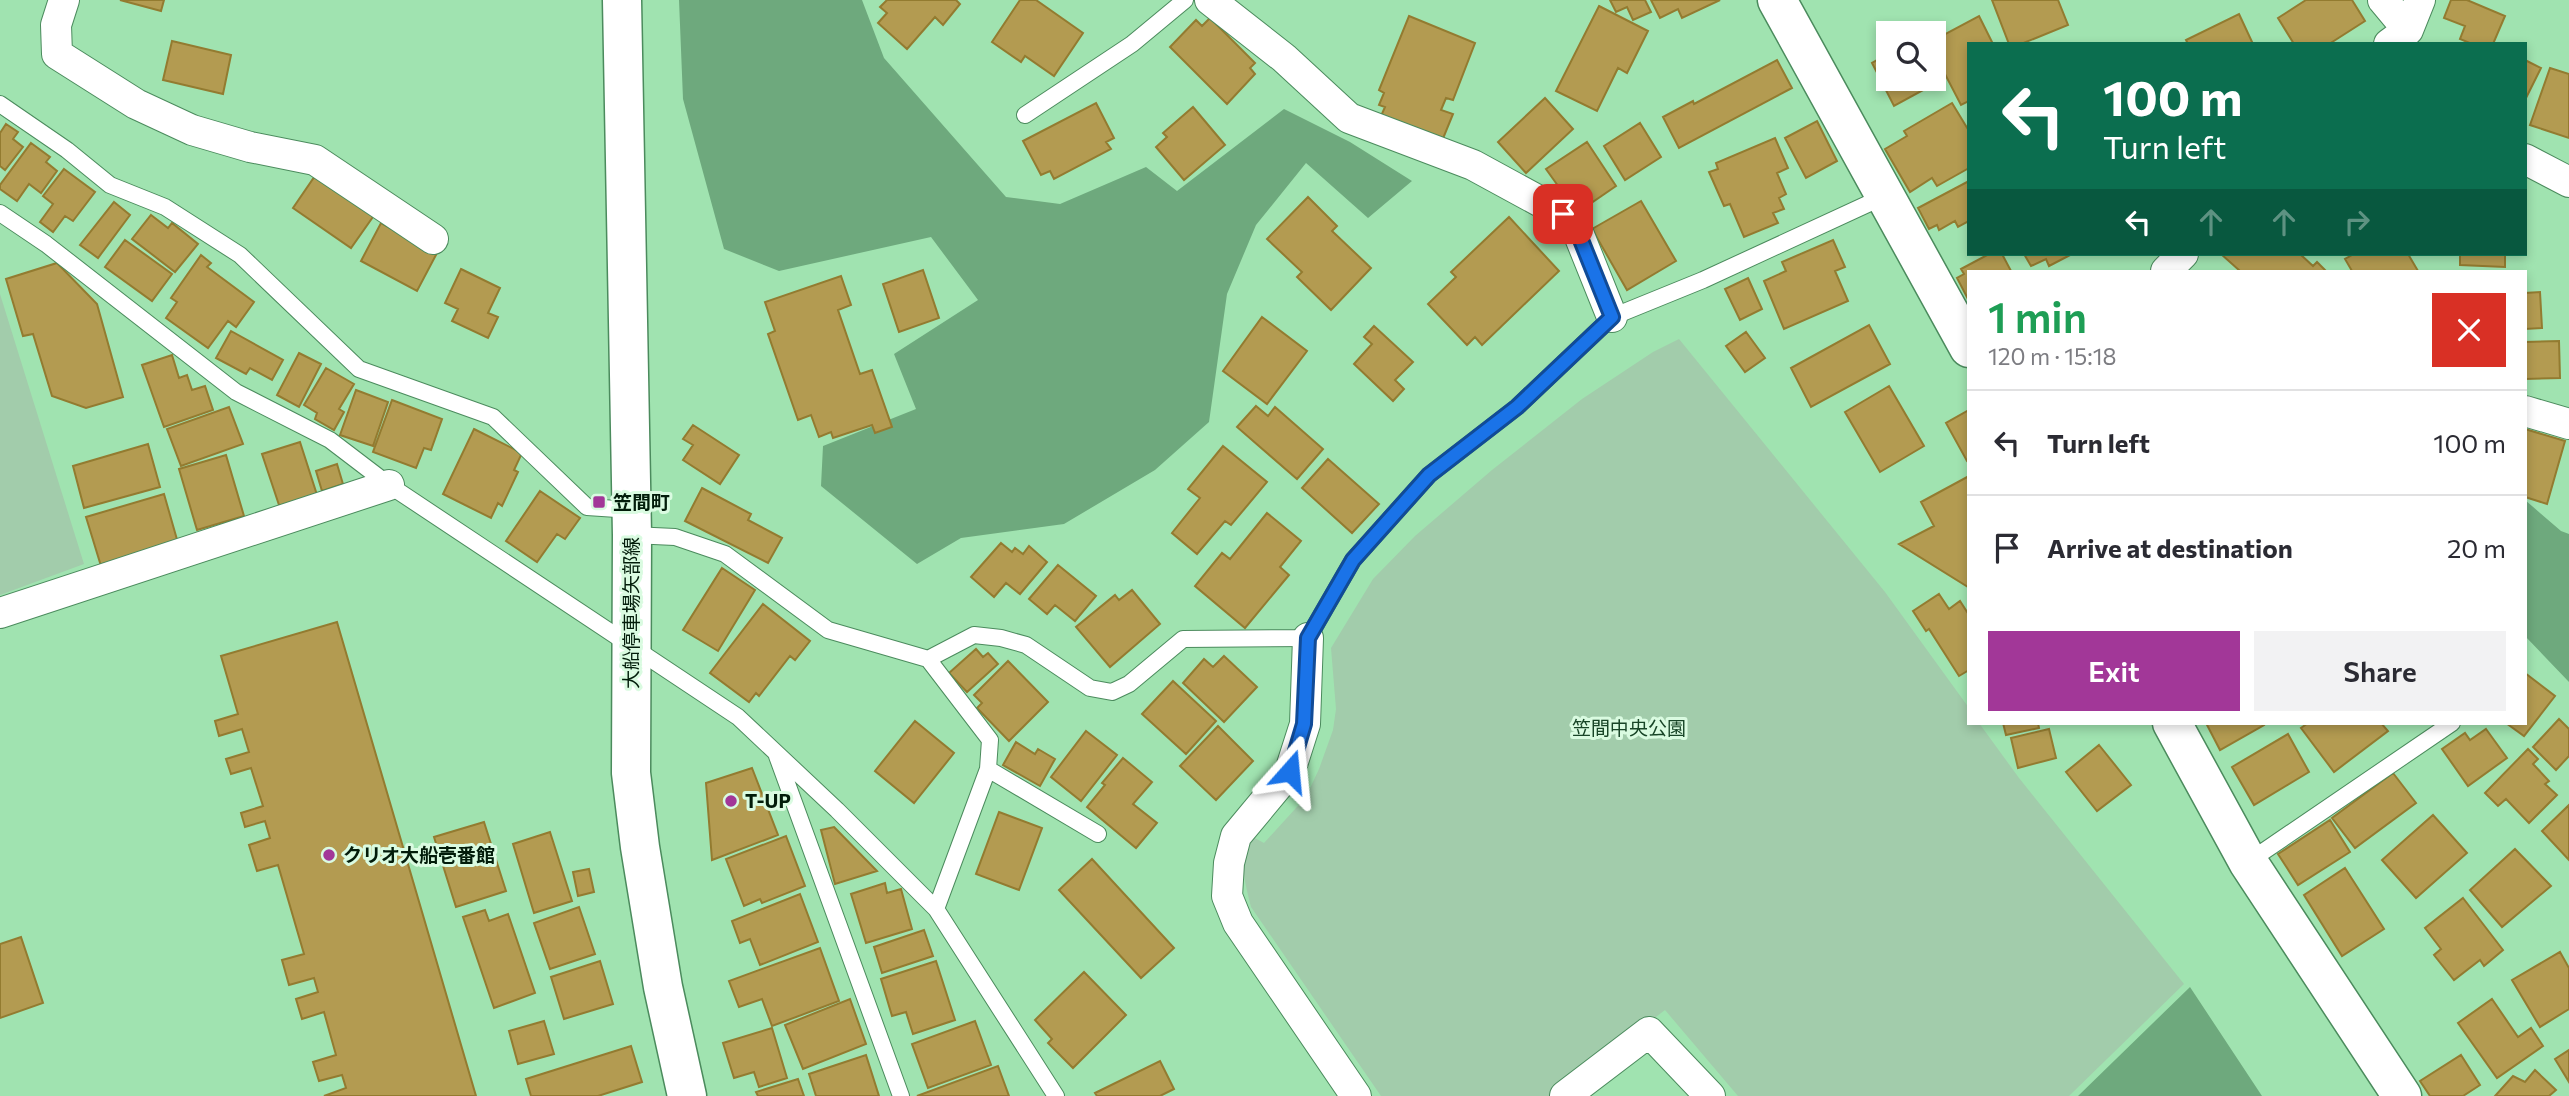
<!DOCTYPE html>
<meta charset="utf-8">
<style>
:root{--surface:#fff;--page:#f2f2f3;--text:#2b2b33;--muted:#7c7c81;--line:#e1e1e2;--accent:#a23798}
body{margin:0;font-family:Commissioner,"Noto Sans JP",sans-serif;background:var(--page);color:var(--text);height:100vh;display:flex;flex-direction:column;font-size:26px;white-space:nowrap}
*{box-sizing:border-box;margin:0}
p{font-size:23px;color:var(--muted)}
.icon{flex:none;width:38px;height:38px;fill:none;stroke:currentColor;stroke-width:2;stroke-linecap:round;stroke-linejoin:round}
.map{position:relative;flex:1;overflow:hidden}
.sheet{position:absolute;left:1967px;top:270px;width:560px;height:455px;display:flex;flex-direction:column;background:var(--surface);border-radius:0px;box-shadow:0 4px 10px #0003}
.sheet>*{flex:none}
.banner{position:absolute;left:1967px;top:42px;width:560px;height:214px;border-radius:0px;box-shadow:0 4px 10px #0003;background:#0b6e4f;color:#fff;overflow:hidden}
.tools{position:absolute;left:1876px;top:21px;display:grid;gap:14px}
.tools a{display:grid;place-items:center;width:70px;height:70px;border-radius:0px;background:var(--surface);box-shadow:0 4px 10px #0003;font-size:35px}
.pin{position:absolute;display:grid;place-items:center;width:60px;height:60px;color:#fff;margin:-30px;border-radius:14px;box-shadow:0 4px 10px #0006}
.me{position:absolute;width:77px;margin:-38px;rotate:18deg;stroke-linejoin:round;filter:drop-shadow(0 0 5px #0008)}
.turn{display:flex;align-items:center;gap:24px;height:147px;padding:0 21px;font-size:32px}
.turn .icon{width:91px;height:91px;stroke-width:2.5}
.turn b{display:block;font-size:49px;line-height:60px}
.lanes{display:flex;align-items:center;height:66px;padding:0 21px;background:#0003;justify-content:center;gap:35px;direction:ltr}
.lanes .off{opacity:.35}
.round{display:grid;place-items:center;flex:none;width:74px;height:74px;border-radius:0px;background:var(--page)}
.head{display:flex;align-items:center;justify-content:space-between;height:119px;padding:0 21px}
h1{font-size:42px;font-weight:600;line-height:52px;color:#1e9e55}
.button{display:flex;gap:14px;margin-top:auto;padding:14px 21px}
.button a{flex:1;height:80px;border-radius:0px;background:var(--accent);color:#fff;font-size:28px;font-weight:600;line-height:80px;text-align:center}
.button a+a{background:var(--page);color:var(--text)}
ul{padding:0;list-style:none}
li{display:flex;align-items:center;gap:21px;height:105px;padding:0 21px;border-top:2px solid var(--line)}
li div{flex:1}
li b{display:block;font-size:26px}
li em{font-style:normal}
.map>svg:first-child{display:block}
</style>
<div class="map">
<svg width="2569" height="1096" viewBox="0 0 2569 1096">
<rect width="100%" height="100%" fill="#a0e3b0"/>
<!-- green -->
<path fill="#a2ccab" d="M0,294L84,564L0,595Z
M1679,339L1885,592L1969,708V723H1979L2019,778L2184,984L2069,1096H1738L1665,1010L1553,1096H1381L1251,907C1245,883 1238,859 1249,835L1264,843L1306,797L1319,769L1333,730L1336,709L1331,648L1373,579L1415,536L1492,470L1582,399L1653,352Z"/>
<!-- forest -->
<path fill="#6ea97d" d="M679,0H862L884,58L1006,197L1060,204L1146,167L1177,191L1284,109L1350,142L1412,181L1368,218L1306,163L1256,225L1227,294L1209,422L1155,470L1064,524L961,538L917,564L821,486L823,446L916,409L894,354L978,300L931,237L779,271L724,249L683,99Z
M2525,500L2561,531L2569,534V682L2525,636Z
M2190,987L2262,1096H2078Z"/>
<!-- building -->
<path fill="#b39b51" stroke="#937b30" stroke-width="2" d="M120,0H164L161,11Z
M887,0H956L960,4L943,25L935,17L907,49L878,23L887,13L880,7Z
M1020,0H1036L1083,33L1054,76L1025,56L1021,62L992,42Z
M1610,0H1645L1651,12L1633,20L1627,7L1616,12Z
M1651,0H1720L1682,18L1678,9L1660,18Z
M1992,0H2058L2068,25L2021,44H2009Z
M2306,0H2352L2365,21L2329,44H2294L2278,18Z
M2451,0H2467L2505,16L2493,44H2472L2460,39L2465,26L2444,18Z
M1599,6L1648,31L1627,73L1618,68L1597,111L1556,91Z
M2239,14L2253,44H2188L2186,40Z
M1409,16L1475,43L1453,100L1446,98L1441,110L1453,114L1442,141L1381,116L1385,107L1379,105L1384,93L1379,90Z
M1979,16L1993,44H1969V101L1961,105L1934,53V40Z
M1210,18L1255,63L1250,68L1255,74L1227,104L1170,47L1196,20L1202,26Z
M172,41L231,55L223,94L163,80Z
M1888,54V79H1934L1936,83L1894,106L1872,63Z
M1777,60L1792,88L1679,148L1663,117L1693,101L1694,104Z
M2525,60L2541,68L2525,100Z
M2550,68L2569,74V138L2530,125Z
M1545,98L1573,129L1526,173L1498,142Z
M1096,103L1114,138L1106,142L1111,149L1054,179L1050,171L1041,175L1023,141Z
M1952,103L1969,131V168L1937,186L1932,178L1910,192L1885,149L1907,136L1904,131Z
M1193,107L1225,145L1184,180L1156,147L1167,137L1163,133Z
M1817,121L1837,161L1806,178L1785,138Z
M1640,123L1661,157L1625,180L1604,146Z
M6,124L18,132L13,139L23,147L5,170L0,166V133Z
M1775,138L1788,168L1777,173L1786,194L1779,198L1784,209L1773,213L1778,223L1744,237L1730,204L1724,206L1709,172L1718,169L1716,163Z
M1587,142L1616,186L1581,210L1571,194L1566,197L1546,169Z
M31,143L50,157L46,162L57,171L41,193L29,184L17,201L0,189V185Z
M64,169L95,192L73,221L65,216L53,232L40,222L53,204L43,196Z
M317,173L375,214L351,248L293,208Z
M1969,181V221L1958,227L1955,221L1939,230L1937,225L1929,229L1918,208Z
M1308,197L1337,226L1332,231L1371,268L1331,310L1297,277L1302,272L1267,239Z
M1641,201L1676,261L1627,290L1592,229Z
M114,202L130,215L98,258L80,245Z
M151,215L168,228L172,223L198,244L175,272L132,239Z
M1509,217L1559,271L1482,345L1475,337L1467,345L1428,304L1456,277L1451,272Z
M381,223L437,253L417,291L361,261Z
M125,240L172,274L152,301L105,267Z
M1833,240L1845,267L1835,271L1848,301L1784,329L1764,281L1786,271L1782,262Z
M1989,254H2002L2011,271H1969V301L1957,278L1964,274L1961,269Z
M2024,254H2072L2049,266L2046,259L2031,266Z
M2221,254H2300L2313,266L2317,262L2326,271H2240Z
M2354,254H2408L2418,271H2352L2345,259Z
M2460,254H2505V267L2460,265Z
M201,255L211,263L207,267L254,302L236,327L228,321L208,348L166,318L177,302L171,298Z
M57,263L97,304L123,397L86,408L52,396L33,334L23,336L6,279Z
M461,269L500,288L488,313L498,317L488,338L452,321L458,309L445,303Z
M923,270L939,318L899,332L883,284Z
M841,276L851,305L838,310L860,374L872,370L892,427L875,433L872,425L833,438L831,432L819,437L811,415L798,420L768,334L775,331L765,302Z
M1748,278L1762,309L1740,320L1725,289Z
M2540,292L2542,328L2525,329V293Z
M1262,317L1307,351L1267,404L1223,371Z
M1869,325L1890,364L1811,407L1791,368Z
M1374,326L1413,362L1395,380L1404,389L1393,401L1354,364L1372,344L1364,337Z
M231,331L283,360L272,380L250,368L246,374L216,358Z
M1746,332L1765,358L1745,372L1726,346Z
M2559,341L2560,378L2525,379V342Z
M299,353L321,364L299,407L277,395Z
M172,355L179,378L187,375L192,390L205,386L213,410L164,427L142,365Z
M326,368L354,384L339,409L344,412L334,430L315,419L317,413L304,405Z
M1889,386L1924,446L1880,472L1845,412Z
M356,390L388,402L373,446L340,435Z
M392,400L442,419L431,450L424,448L416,468L373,452Z
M1256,406L1268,416L1275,407L1323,449L1297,479L1237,427Z
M229,407L243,444L181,466L167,429Z
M1969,410V460L1967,461L1946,423Z
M693,425L739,455L720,484L683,460L693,445L683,439Z
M474,429L522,453L514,470L518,472L502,506L498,503L491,518L443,494Z
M2525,429L2565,441L2547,504L2525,497Z
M300,442L317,495L280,508L262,454Z
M148,444L160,487L84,508L73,466Z
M1223,446L1267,482L1231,525L1225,521L1197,554L1172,533L1200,498L1188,489Z
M226,455L244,516L197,530L179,469Z
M1328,459L1379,504L1352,533L1302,488Z
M337,464L343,484L322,491L316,471Z
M1969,476V587H1968L1899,544L1934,526L1921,502Z
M702,488L751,514L748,520L782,538L768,563L685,521Z
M540,491L580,518L565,539L557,534L537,562L506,541Z
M164,494L178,543L101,566L86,517Z
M1267,513L1301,541L1280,567L1289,575L1245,628L1195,586L1222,553L1230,559Z
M1001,543L1012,552L1015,548L1023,554L1029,546L1047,562L1020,594L1006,583L994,597L971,577Z
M1058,565L1096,596L1075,621L1055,605L1047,614L1029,599Z
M722,568L755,590L718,651L683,630Z
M1132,590L1160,624L1110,667L1076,627L1115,595L1119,600Z
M1939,594L1949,609L1960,601L1969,615V670L1959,676L1929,629L1926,631L1913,611Z
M763,604L810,641L795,660L790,656L759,696L756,693L749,702L710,673Z
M337,622L476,1096H324L346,1088L342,1075L319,1081L313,1062L336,1055L324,1012L302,1019L296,999L318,992L314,978L289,985L282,960L304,954L278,865L257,871L249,845L270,838L265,821L245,827L241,813L263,806L251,768L231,774L226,759L249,752L242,729L219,736L215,721L238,714L221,656Z
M976,649L983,657L988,653L998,664L967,692L949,673Z
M1224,656L1257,687L1224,722L1183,683L1204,659L1213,667Z
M1008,661L1048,702L1009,741L977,708L982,703L974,695Z
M2525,673L2555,696L2524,736L2506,723H2525Z
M1173,681L1216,721L1186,754L1142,714Z
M2559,719L2569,729V756L2556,770L2533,747Z
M915,721L954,753L914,803L875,771Z
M2003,723H2038L2039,728L2006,735Z
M2206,723H2263L2264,725L2220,750Z
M2308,723H2381L2388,731L2334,772L2301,728Z
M1218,726L1253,761L1216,800L1180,766Z
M2049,729L2056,758L2018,768L2011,738Z
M2486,729L2507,758L2468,786L2442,749L2465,733L2470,740Z
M1086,731L1117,755L1081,801L1051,777Z
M2288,734L2309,772L2254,805L2232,767Z
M1016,742L1035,754L1038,749L1055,759L1040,786L1003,765Z
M2099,745L2131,785L2097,811L2066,772Z
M2528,749L2538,759L2533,764L2549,781L2545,784L2557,795L2529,823L2506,799L2498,806L2485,793Z
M1123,758L1152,782L1133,804L1157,823L1136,848L1087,807L1105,785L1102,783Z
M752,768L778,835L712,860L706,783Z
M2393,773L2416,803L2355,848L2332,818Z
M2569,805V860L2542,831Z
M999,812L1042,828L1019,890L976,874Z
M2433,815L2467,853L2416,898L2382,860Z
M2330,820L2350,852L2298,885L2278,854Z
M484,822L506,891L456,907L434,837Z
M834,827L877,871L835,884L821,830Z
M550,832L572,901L534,913L513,844Z
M786,836L805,886L762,903L760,899L744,906L726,859Z
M2515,849L2551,886L2502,927L2470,890Z
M1092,859L1174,948L1141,978L1059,890Z
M2345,868L2384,929L2342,956L2304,895Z
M589,869L594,892L578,896L573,872Z
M885,883L887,893L901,889L912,929L866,943L851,894Z
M800,894L818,942L760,965L750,939L740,943L732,921Z
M2463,898L2503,950L2484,966L2480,960L2454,980L2434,955L2441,949L2425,928Z
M579,907L595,954L550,969L534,923Z
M485,910L489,921L508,914L535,993L494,1008L463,917Z
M924,930L933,956L882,973L874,947Z
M21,937L43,1003L0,1018V944Z
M820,948L839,1001L772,1026L762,999L739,1007L729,981Z
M2560,952L2569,968V1009L2540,1027L2512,980Z
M600,961L613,1004L564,1019L551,977Z
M936,961L955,1020L913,1034L906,1012L892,1016L881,979Z
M1084,972L1126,1015L1073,1068L1048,1043L1052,1039L1035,1020Z
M850,999L866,1044L803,1069L785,1025Z
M2492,999L2518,1037L2531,1028L2543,1046L2497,1078L2458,1023Z
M544,1021L554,1054L518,1064L509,1031Z
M975,1021L991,1065L928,1088L912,1044Z
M772,1028L787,1078L759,1087L754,1072L734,1078L723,1043Z
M631,1046L642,1082L598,1096H531L526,1079Z
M2569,1050V1082L2555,1059Z
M866,1055L879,1096H816L809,1074Z
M2461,1055L2480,1085L2463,1096H2430L2420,1081Z
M1160,1061L1174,1089L1160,1096H1097L1095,1093Z
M998,1066L1009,1096H917Z
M2535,1070L2556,1090L2549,1096H2495L2513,1076L2525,1082Z
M798,1079L804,1096H758L756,1092Z"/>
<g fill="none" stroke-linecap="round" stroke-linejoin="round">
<!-- service casing -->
<g stroke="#4b8b5d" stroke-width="18">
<path id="service" d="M0,104L67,150L110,185L165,207L240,255L359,369L493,417L587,507L632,510
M1025,115L1132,44L1185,0
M0,213L46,244L236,392L330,440L389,485L738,717L837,810L936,909L1056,1096
M632,535L675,537L725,554L828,630L928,659L974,635L1001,638L1026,645L1090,688L1112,692L1129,684L1183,639L1308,638L1353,560L1429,475L1517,407L1612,317L1703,280L1885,196
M928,659L990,740L988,769L936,909
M777,756L901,1096
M988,769L1098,834
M2248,862L2452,723"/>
</g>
<!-- minor casing -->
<g stroke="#4b8b5d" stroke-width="32">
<path id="minor" d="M64,0L56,25L57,54L136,104L192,130L250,147L315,160L433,239
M1210,0L1284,58L1349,118L1473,165L1563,214L1575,225L1612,317
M2383,0L2408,30
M2389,44L2408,30L2420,0
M2525,159L2569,182
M2166,271L2183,254
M2525,411L2569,424
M0,613L389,485
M1308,638L1305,724L1290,771L1236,836L1229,863L1227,896L1238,923L1356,1096
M1565,1096L1649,1032L1710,1096"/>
</g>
<!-- tertiary casing -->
<g stroke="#4b8b5d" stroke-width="41">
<path id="tertiary" d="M1777,0L1969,348
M2172,723L2248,862L2402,1096"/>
</g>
<!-- secondary casing -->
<g stroke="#4b8b5d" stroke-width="41">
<path id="secondary" d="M622,0L632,535L631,773L640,847L663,987L687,1096"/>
</g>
<!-- service -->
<use href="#service" stroke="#fff" stroke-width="16"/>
<!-- minor -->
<use href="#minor" stroke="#fff" stroke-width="30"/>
<!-- tertiary -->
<use href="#tertiary" stroke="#fff" stroke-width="38"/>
<!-- secondary -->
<use href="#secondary" stroke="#fff" stroke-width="38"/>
</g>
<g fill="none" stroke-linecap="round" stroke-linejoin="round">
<!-- route casing -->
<g stroke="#114b97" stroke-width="18">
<path id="route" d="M1290,771L1304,724L1308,638L1353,560L1429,475L1517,407L1612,317L1575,225L1563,214"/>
</g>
<!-- route -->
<use href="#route" stroke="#1a73e8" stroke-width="12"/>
</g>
<!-- markers -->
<g fill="#a23798" stroke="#dafbe1" stroke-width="2.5">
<rect x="592" y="495" width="14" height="14" rx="3.5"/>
<circle cx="731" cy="801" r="7"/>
<circle cx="329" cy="855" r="7"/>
</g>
<g text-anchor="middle" stroke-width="6" stroke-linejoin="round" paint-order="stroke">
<!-- poi labels -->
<g font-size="19" font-weight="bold" fill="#021c0a" stroke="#dafbe1" text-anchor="start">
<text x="613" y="509">笠間町</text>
<text x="745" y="808">T-UP</text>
<text x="343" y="862">クリオ大船壱番館</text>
</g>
<!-- street labels -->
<g font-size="19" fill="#021c0a" stroke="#dafbe1">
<text transform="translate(631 613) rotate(-90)" y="7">大船停車場矢部線</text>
</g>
<!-- park labels -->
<g font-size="19" fill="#184527" stroke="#dafbe1">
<text x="1629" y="735">笠間中央公園</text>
</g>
</g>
</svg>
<div class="tools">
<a><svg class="icon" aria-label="search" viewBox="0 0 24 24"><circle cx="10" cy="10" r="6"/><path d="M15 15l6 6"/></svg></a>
</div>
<div class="pin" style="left:1563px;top:214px;background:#d93025"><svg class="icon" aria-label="arrive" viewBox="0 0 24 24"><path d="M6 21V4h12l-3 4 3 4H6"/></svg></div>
<svg class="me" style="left:1290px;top:771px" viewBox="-20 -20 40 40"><path d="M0-17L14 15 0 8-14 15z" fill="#1a73e8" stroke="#fff" stroke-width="4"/></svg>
<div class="banner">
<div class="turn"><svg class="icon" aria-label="left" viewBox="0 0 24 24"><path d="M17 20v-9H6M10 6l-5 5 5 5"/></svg><div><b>100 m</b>Turn left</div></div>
<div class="lanes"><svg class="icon" aria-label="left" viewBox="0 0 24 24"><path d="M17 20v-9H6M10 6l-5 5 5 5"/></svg><svg class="icon off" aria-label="ahead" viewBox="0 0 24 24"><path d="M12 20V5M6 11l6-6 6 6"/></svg><svg class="icon off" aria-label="ahead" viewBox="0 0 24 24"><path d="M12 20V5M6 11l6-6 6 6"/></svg><svg class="icon off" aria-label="right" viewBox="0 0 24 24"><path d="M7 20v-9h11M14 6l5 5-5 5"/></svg></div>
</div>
<section class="sheet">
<div class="head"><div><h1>1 min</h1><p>120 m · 15:18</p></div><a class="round" style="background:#d93025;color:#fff"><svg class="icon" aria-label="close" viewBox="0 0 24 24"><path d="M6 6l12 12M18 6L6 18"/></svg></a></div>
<ul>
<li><svg class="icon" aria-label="left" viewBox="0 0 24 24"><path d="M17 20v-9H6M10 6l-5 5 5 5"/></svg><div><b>Turn left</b></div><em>100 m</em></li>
<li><svg class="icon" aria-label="arrive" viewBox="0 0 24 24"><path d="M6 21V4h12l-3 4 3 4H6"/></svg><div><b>Arrive at destination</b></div><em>20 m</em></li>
</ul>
<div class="button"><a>Exit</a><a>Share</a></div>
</section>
</div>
